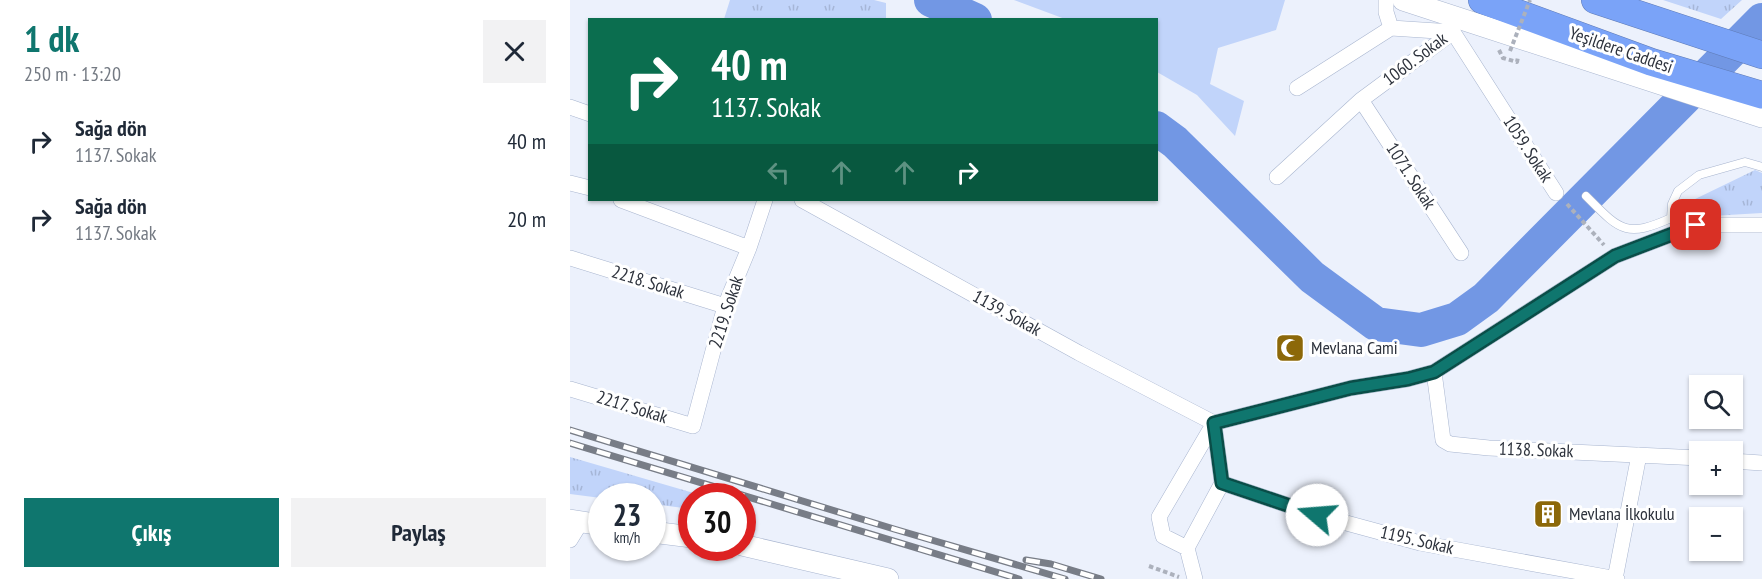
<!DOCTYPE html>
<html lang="tr">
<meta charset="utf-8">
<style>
:root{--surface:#fff;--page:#f2f2f3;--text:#1f2937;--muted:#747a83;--accent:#0f766e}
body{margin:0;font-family:"PT Sans Narrow",sans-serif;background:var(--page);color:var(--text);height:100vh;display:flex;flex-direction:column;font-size:22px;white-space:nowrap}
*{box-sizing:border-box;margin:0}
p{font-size:20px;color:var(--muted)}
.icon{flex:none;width:33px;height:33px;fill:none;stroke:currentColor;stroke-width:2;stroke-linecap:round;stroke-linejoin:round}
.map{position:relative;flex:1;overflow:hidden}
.details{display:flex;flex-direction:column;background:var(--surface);width:570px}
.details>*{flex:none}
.top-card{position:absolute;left:18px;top:18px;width:570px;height:183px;border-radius:0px;box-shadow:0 2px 4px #0004;background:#0b6e4f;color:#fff;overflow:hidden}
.fabs{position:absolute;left:1119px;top:375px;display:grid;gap:12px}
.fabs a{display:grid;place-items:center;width:54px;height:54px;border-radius:0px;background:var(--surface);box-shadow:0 2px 4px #0004;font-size:30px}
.speed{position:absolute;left:18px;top:483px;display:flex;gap:12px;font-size:30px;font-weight:700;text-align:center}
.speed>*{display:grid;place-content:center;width:78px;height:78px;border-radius:50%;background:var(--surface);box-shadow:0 2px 4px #0004;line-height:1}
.speed small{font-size:15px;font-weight:400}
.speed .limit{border:9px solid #d22;background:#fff;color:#111}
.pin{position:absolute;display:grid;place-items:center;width:51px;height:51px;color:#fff;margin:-26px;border-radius:12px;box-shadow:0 3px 9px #0006}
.me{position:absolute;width:66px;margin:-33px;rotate:288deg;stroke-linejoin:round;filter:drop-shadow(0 0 4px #0008)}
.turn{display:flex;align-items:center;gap:21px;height:126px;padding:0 24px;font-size:27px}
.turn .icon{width:78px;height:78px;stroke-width:2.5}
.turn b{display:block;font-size:42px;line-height:51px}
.lanes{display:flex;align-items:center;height:57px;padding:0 24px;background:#0003;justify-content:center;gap:30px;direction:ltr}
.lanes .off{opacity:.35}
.round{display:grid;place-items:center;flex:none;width:63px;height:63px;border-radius:0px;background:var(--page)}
.summary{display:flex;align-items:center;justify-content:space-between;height:102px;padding:0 24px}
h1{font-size:36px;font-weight:700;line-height:45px;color:var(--accent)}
.action{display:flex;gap:12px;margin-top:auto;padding:12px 24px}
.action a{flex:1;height:69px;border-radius:0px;background:var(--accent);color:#fff;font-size:24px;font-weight:700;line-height:69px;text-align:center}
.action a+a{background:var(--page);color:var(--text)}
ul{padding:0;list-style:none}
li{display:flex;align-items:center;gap:18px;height:78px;padding:0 24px}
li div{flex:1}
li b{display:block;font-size:22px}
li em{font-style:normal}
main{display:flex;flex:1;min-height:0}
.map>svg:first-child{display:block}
</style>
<main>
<section class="details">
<div class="summary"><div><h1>1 dk</h1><p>250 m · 13:20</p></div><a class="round"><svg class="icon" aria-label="close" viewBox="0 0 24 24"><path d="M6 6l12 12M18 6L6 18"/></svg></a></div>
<ul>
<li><svg class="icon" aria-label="right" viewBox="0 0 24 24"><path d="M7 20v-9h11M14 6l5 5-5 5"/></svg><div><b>Sağa dön</b><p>1137. Sokak</p></div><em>40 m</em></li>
<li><svg class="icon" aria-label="right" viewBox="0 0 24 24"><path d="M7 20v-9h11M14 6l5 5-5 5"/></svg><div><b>Sağa dön</b><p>1137. Sokak</p></div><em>20 m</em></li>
</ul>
<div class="action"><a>Çıkış</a><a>Paylaş</a></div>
</section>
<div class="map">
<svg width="1192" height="579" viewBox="0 0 1192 579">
<defs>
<pattern id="park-tufts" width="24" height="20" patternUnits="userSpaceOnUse" patternTransform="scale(1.5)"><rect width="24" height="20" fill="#c1d4fa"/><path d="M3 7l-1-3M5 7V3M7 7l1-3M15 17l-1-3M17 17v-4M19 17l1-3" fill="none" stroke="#a6b6d7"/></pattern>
</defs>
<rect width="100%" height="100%" fill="#ecf1fc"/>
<!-- grass -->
<path fill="#c1d4fa" d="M444,0H715L706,30L648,48L640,84L674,101L665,136L627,95L587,72L586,20L495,19Z"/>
<!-- park -->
<path fill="url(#park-tufts)" d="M160,0H304L316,3V19H154Z
M1093,0H1172L1151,19Z
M1185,170L1192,173V213L1124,217L1121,201Z
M0,457L134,496H122L121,509L83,504L82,496L31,498L0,494Z"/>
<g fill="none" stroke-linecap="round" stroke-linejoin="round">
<!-- river -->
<path stroke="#7297e4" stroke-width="34" d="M361,0L405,20
M586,128L605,142L742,277L806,324L851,330L887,319L916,298L1192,20"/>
<!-- lane casing -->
<g stroke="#a8b5cf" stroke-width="9">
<path id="lane" d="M1016,196C1049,229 1055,239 1101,218
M1110,231L1101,218L1102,204L1108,191L1129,175L1175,162L1192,167"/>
</g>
<!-- street casing -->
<g stroke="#a8b5cf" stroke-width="16">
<path id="street" d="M816,0V12L821,28
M883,32L986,193
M727,88L821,28L883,32
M791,100L891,253
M0,107L20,114
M707,177L791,100L883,32
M0,183L20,188
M51,200L179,248
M232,200L509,353L644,423L589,517L593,536L617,548
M0,258L155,306
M864,372L873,440L880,444L919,448L1130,458
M0,389L123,426L155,306L179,248L195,200
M1162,461L1192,463
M652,483L747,515L850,543L1047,579
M0,540L11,522
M617,548L652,483L644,423L781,388L838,379L864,372L1045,256L1126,225H1192
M617,548L625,579
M1045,579L1069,455"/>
</g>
<!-- secondary casing -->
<g stroke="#a8b5cf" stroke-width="22">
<path id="secondary" d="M833,0L1192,117
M0,520L32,525
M82,532L122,537
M172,545L318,579"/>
</g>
<!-- highway casing -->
<g stroke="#5f7bb6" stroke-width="28">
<path id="highway" d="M912,0L1081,62L1192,95
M1025,0L1192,55"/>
</g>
<!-- path -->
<path stroke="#acb1bc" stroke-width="4" stroke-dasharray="4.5 3" stroke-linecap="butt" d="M929,50L933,58L947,62L948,57
M997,204L1034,245
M579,566L609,577"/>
<!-- lane -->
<use href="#lane" stroke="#fff" stroke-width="8"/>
<!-- street -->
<use href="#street" stroke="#fff" stroke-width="15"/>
<!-- secondary -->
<use href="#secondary" stroke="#fff" stroke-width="21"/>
<!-- highway -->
<use href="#highway" stroke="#7aa3f8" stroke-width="27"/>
<!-- rail casing -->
<g stroke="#787d87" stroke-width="7">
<path id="rail" d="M0,430L324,529L495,579
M0,443L449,579
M456,560L481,564L531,579"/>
</g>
<!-- rail -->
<use href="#rail" stroke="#fff" stroke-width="4.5" stroke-dasharray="14" stroke-linecap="butt"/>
<!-- path-bridge -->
<path stroke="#acb1bc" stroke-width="4" stroke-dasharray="4.5 3" stroke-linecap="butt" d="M940,51L960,0"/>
</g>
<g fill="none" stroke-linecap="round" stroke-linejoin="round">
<!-- route casing -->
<g stroke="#0a4d48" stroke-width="15">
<path id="route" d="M747,515L652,483L644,423L781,388L838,379L864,372L1045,256L1126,225"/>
</g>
<!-- route -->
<use href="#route" stroke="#0f766e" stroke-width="10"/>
</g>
<!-- icons -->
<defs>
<g id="mosque-square" transform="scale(1.5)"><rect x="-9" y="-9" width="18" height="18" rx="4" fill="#8c6809" stroke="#fff"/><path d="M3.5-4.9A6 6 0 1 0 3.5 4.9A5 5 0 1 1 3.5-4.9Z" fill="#fff"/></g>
<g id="building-square" transform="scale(1.5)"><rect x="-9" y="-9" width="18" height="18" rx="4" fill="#8c6809" stroke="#fff"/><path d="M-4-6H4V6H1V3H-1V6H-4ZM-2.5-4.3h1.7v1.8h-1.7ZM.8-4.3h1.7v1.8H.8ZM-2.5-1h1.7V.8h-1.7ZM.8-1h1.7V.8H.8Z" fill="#fff"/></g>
</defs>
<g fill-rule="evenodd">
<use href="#mosque-square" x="720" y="348"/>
<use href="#building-square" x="978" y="514"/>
</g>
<g text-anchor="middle" stroke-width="6" stroke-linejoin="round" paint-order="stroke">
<!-- street labels -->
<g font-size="18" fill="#2d323c" stroke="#fff">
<text transform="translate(1051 50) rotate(19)" y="6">Yeşildere Caddesi</text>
<text transform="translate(845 59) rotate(-37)" y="6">1060. Sokak</text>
<text transform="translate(958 149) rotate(57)" y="6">1059. Sokak</text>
<text transform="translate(841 176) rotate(57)" y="6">1071. Sokak</text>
<text transform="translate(78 282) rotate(17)" y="6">2218. Sokak</text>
<text transform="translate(156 312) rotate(-72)" y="6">2219. Sokak</text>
<text transform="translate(437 313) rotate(29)" y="6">1139. Sokak</text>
<text transform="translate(62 407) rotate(17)" y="6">2217. Sokak</text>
<text transform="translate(966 450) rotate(2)" y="6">1138. Sokak</text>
<text transform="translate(847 540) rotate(13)" y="6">1195. Sokak</text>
</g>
<!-- poi labels -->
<g font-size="18" fill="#2d323c" stroke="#fff" text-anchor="start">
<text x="741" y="354">Mevlana Cami</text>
<text x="999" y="520">Mevlana İlkokulu</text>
</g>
</g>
</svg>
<div class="fabs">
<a><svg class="icon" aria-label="search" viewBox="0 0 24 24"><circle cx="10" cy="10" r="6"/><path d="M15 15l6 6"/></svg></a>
<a>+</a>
<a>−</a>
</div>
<div class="speed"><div>23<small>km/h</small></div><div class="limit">30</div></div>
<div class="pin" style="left:1126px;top:225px;background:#d93025"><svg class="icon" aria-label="arrive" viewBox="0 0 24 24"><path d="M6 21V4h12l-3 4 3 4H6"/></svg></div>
<svg class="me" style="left:747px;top:515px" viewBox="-20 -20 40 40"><circle r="19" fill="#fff"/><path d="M0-13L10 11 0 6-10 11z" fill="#0f766e"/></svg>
<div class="top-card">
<div class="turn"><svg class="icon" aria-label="right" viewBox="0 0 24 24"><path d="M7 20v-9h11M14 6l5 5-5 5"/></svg><div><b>40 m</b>1137. Sokak</div></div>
<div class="lanes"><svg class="icon off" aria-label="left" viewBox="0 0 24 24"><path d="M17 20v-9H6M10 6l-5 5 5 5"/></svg><svg class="icon off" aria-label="ahead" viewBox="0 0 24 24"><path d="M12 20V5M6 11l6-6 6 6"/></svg><svg class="icon off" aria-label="ahead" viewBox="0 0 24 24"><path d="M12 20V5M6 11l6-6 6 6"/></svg><svg class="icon" aria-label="right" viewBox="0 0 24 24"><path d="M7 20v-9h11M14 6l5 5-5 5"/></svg></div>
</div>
</div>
</main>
